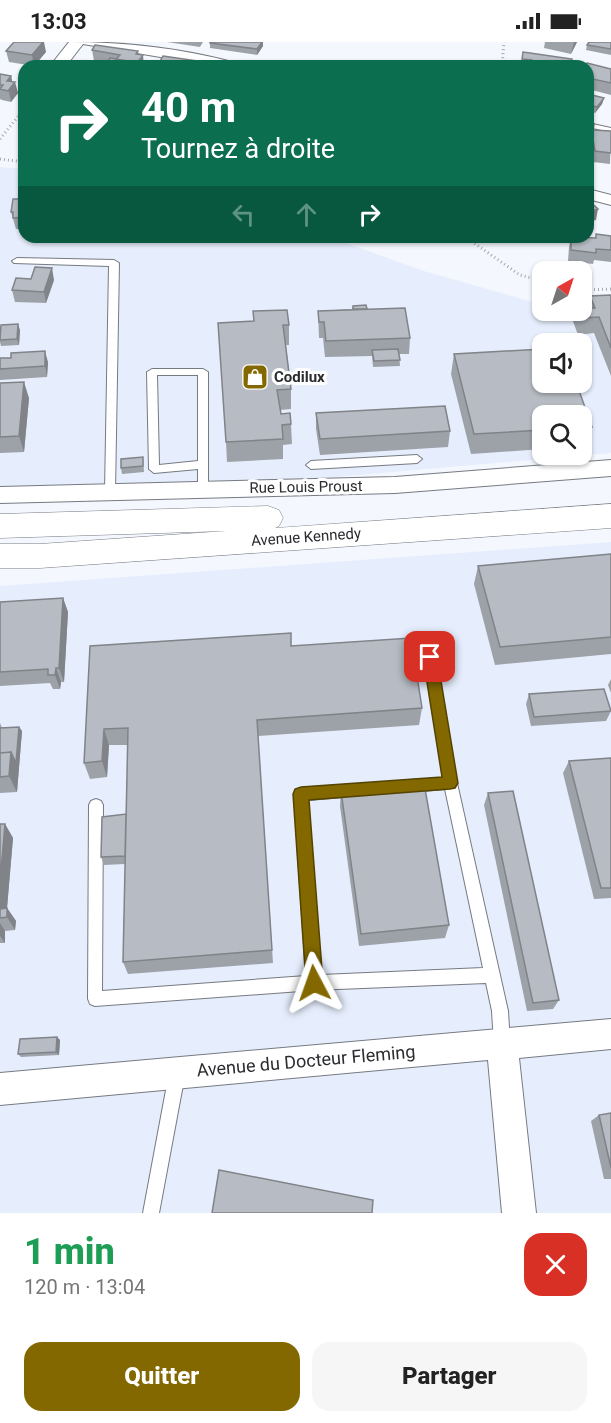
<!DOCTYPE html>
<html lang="fr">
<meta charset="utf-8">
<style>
:root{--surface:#fff;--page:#f6f6f6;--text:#222;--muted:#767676;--accent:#836800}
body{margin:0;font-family:Roboto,sans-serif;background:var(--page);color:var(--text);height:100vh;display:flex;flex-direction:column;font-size:22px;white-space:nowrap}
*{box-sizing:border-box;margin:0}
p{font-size:20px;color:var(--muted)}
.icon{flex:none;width:33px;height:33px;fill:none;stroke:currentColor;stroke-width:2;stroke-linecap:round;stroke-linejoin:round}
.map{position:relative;height:1171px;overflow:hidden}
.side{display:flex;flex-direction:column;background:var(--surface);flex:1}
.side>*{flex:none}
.hud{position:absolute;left:18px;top:18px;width:576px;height:183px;border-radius:18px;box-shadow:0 2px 4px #0004;background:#0b6e4f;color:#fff;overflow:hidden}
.needle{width:39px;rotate:39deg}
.controls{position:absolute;left:532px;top:219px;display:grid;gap:12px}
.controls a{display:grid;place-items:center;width:60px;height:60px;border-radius:12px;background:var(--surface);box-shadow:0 2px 4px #0004;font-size:30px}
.pin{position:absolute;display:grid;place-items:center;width:51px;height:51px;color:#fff;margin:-26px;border-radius:12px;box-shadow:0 3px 9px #0006}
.me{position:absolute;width:66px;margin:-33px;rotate:356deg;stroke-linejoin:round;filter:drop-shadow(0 0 4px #0008)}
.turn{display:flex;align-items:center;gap:21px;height:126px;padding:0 24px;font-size:27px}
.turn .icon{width:78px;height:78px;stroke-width:2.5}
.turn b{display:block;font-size:42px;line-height:51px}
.lanes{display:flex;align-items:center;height:57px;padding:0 24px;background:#0003;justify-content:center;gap:30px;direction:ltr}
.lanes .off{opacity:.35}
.round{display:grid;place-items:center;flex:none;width:63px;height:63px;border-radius:18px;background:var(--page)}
.summary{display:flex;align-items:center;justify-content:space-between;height:102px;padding:0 24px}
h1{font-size:36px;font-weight:800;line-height:45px;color:#1e9e55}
.primary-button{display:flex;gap:12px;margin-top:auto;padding:12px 24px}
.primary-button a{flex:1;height:69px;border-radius:18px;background:var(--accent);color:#fff;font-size:24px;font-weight:800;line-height:69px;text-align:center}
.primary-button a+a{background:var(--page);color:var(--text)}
.status{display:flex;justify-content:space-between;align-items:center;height:42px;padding:0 30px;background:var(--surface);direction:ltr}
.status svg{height:16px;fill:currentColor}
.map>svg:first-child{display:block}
</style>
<div class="status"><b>13:03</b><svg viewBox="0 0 49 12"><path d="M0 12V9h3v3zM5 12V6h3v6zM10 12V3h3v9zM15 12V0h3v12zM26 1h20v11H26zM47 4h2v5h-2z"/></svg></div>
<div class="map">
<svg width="611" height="1171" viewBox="0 0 611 1171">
<rect width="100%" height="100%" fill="#f4f7fe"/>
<!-- built -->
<path fill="#e6eefd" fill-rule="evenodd" d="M0,125L24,127V195H329L424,229L543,263V268H582V265L611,262V411L302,438L0,445ZM543,302H582V340H543ZM543,374H582V412H543Z
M611,500V1171H0V544Z"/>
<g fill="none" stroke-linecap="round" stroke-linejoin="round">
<!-- service casing -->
<g stroke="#767a81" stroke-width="2">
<path id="service" d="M588,81L611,86V90L588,85Z
M17,216L114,218L119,221L115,449L114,452H106L105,449L109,224L14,221L12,219Z
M152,327H203L208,330V448L207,451L203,452L198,448V427L154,431L149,427L147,330ZM157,333H198V419L159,423Z
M417,413L422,417L417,421L311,427L306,423L311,419Z
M430,610L434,611L436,615L457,741L508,969L510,1002L507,1007L502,1010L497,1007L494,1002L492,969L486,941L314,948L95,964L90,962L88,957L89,763L91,759L96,757L101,759L103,763L102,949L306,934L294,752L296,748L301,746L356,742L361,744L363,748L361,752L356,754L308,758L321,933L483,926L445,747L410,750L405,748L403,744L405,740L410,738L443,736L424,615L426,611Z
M177,1024L182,1027L185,1032L159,1171H143L169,1032L172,1027Z"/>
</g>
<!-- minor casing -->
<g stroke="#767a81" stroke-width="2">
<path id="minor" d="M69,0C126,0 181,6 236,21L239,24H214L83,2L66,24H50Z
M588,147L611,153V163L588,157Z
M611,418V434L395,451L0,461V445L395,435Z
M611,977V1007L519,1016L536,1171H502L488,1018L0,1063V1031Z"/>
</g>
<!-- secondary casing -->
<g stroke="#767a81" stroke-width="1">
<path id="secondary" d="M611,462V486L40,526H0V502H40L226,489L0,496V472L268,464L279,468L283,476L279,484L275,486Z"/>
</g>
<!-- path -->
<path stroke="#a7a9ae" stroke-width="3" stroke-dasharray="1 3" stroke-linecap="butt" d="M502,24L504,0
M0,97L24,67
M0,117L24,120
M470,195L474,201L520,233L543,239
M582,248L611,247"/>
<!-- service -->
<use href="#service" fill="#fff" fill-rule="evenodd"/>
<!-- minor -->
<use href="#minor" fill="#fff" fill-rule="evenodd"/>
<!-- secondary -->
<use href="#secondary" fill="#fff" fill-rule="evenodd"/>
</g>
<!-- wall -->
<path fill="#9da1a8" d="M167,0H203L200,5Z
M545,0H577L571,12L544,6Z
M611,0V13L586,8L587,3Z
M210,1L263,4L257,13L210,6Z
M92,8L138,9V12L144,24H107V21L94,19Z
M6,9L46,10L34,24L9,20Z
M523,10L572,17L571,24H521Z
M198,19L199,24H159V21Z
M588,24L611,27V53L588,47Z
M0,32L11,34L12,39L18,51L11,60L2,58L0,57Z
M588,52L604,56L602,62L595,71L588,69Z
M588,82L593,88L611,89L610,122L593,120L590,109L588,108Z
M24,157V187H16L11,170Z
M596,192L611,194V220L594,218L593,222L568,219L569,205L571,195L595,196Z
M54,238L46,261L15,260L12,248Z
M611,253V334L594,291L578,293L570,271L571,268H582L587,265L590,254Z
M353,264L367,267L410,296L409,312H399L400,324L373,325L372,314L325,315L323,296H319L318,269L352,267Z
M253,269L289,283V303H286L291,347V367L280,368L281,372L291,382L292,402L283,403V417L227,420L226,400L254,279Z
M20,288L19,303L1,304L0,300V293Z
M543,307V340H576L592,385L586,404H582V374H543V407L471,412L451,332L454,312Z
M0,316L48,320L47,335L0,338Z
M0,341L29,356L24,410L0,411Z
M316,371L450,389L448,405L320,413L316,387Z
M143,415L144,430L122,432L121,426Z
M611,512V612L495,623L474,542L478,524Z
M63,556L68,570L64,640H61L60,647H53L50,641L0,644V560Z
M90,604H291L422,666L419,683L258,694L273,921L128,932L123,920L125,822L104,823L101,815L126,772L128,703H109L107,735L90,737L84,721Z
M611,637V651L608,643Z
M529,652L611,669L606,679L531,684L526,662Z
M0,681L2,686L19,685L22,689L17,750L0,751Z
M611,716V856L594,857L563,731L569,719Z
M341,749L449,883L445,896L359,904L340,764Z
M488,751L559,958L553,967L527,969L484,763Z
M0,782H5L13,796L7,866L16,879L15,888L5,889V901H0Z
M57,995L60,998L59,1013L21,1015L18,1012Z
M611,1071V1137H604L591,1079L599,1073Z"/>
<!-- shaded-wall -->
<path fill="#808388" d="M43,0H44L46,10L34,24L32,13Z
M262,0H263V4L257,13V7Z
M574,0H577L571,12Z
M138,9L139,18L143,13L144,24H135L136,12Z
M11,34L13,43L15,40L18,51L11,60L7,39Z
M604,56L602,62L595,71L597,65Z
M598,167L596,178L588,180V170Z
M52,226L54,238L46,261L44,250Z
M18,282L20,288L19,303L17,297Z
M45,309L48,320L47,335L45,324Z
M24,340L29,356L24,410L19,394Z
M63,556L68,570L64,640L59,626Z
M56,626L61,640L60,647L55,633Z
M19,685L22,689L17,750L9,734L11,710Z
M104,687L109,703L107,735L102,719Z
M5,782L13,796L7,866L16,879L15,888L7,875L0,871V840Z
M0,881L5,889V901L0,894Z
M57,995L60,998L59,1013L56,1010Z"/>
<!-- building -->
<path fill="#b7bbc3" stroke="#808388" stroke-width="1.5" d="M14,0H43L32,13L6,9Z
M210,0H262L257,7L210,1Z
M589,0H611V7L587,3Z
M95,3L138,9L136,12L143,13L135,24L125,23L128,19L116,17L120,13L92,8Z
M523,10L572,17L568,24H557L545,21V24L532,23V18L522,17Z
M163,14L198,19L195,24H178L159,21Z
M110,16L116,17L117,23L107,21Z
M587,21L611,27V41L588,36V24H585Z
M522,22L531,23V24H521Z
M0,32L11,34L7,39L15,40L8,49L0,47L3,43H0Z
M588,52L604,56L597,65L588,63Z
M588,82H594L593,88L611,89V111L595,109L593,97H588Z
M13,157H24V175L13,176V170H11Z
M588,158L598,167L588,170Z
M596,192L611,194V208L596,207V211L571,208V195L596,196Z
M35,225L52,226L44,250L12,248L16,236L31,237Z
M611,253V306L599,275L582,276L579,268H582V266H595L590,254Z
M366,263L367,267H353V264Z
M405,266L410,296L326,299L324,280H319L318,269Z
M287,268L289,283H283L291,347L277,348L281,372L290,371L291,382L282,383L283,397L226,400L218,281L254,279L253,269Z
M573,268H578L576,277Z
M18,282L17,297L0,298L1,283Z
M398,307L400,318L374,319L372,308Z
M543,307V340H576L592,385H582V374H543V388L474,392L454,312Z
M45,309V324L0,327V316H11V311Z
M24,340L19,394L0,395V341Z
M445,364L450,389L320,397L316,371Z
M143,415V424L121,426V417Z
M611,512V595L500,605L478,524Z
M63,556L59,626H56L55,633H48V627L0,630V560Z
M291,591V604L411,596L422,666L257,678L272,908L123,920L128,686L104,687L102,719L84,721L90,604Z
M604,647L611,669L534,675L529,652Z
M19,685L16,721L11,710L0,711V686Z
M11,710L9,734L0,735V711Z
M611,716V846H601L569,719Z
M424,741L449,883L361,892L341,749Z
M513,749L559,958L533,961L488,751Z
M126,772L125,814L101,815L102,775Z
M0,782H5L0,840Z
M7,866V875L0,876V867Z
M57,995L56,1010L18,1012L20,997Z
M611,1071V1126L599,1073Z
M219,1128L373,1158L372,1171H212Z"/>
<!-- route -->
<path fill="#836800" stroke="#540" stroke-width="1.5" d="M430,609L435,611L437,615L458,741L455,746L450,747L309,758L323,941L320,947L314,949L308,947L306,941L293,752L295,747L301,745L442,735L423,615L425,611Z"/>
<!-- icons -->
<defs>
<g id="shop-square" transform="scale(1.35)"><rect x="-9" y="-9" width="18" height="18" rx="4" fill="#836800" stroke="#fff"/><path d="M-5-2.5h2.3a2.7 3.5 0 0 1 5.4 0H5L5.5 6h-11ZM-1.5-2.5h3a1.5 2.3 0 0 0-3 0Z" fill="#fff"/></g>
</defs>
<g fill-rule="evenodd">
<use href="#shop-square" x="255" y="335"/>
</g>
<g text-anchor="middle" stroke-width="6" stroke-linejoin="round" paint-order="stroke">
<!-- poi labels -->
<g font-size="15" font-weight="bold" fill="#2b2c2f" stroke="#fff" text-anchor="start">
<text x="274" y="340">Codilux</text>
</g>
<!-- street labels -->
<g font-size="15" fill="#2b2c2f" stroke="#fff">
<text transform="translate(306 445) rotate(-1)" y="5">Rue Louis Proust</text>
<text transform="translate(306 495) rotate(-4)" y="5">Avenue Kennedy</text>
</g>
<!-- near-street labels -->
<g font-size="18" fill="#2b2c2f" stroke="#fff">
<text transform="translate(306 1019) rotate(-5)" y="6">Avenue du Docteur Fleming</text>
</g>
</g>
</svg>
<div class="controls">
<a><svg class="needle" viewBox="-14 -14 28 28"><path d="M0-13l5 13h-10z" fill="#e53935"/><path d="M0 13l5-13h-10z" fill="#767676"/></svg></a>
<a><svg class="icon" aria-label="sound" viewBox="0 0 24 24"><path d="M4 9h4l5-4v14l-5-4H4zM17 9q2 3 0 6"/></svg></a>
<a><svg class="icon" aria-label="search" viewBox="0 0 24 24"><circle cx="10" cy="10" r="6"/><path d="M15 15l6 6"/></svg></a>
</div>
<div class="pin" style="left:430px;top:615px;background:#d93025"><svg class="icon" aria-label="arrive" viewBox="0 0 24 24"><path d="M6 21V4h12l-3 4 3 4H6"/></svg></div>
<svg class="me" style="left:314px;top:941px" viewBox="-20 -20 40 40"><path d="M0-17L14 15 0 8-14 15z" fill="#836800" stroke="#fff" stroke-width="4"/></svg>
<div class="hud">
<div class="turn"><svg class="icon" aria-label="right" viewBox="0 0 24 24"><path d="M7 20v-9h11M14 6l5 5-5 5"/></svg><div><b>40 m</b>Tournez à droite</div></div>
<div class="lanes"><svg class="icon off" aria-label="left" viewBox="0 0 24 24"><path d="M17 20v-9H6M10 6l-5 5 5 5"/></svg><svg class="icon off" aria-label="ahead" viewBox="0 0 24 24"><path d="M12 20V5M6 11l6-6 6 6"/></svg><svg class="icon" aria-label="right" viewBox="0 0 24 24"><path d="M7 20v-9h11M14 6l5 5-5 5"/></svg></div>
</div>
</div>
<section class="side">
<div class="summary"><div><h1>1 min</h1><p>120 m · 13:04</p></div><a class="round" style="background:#d93025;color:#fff"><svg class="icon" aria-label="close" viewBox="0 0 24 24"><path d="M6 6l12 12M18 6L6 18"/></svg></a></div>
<div class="primary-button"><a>Quitter</a><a>Partager</a></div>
</section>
